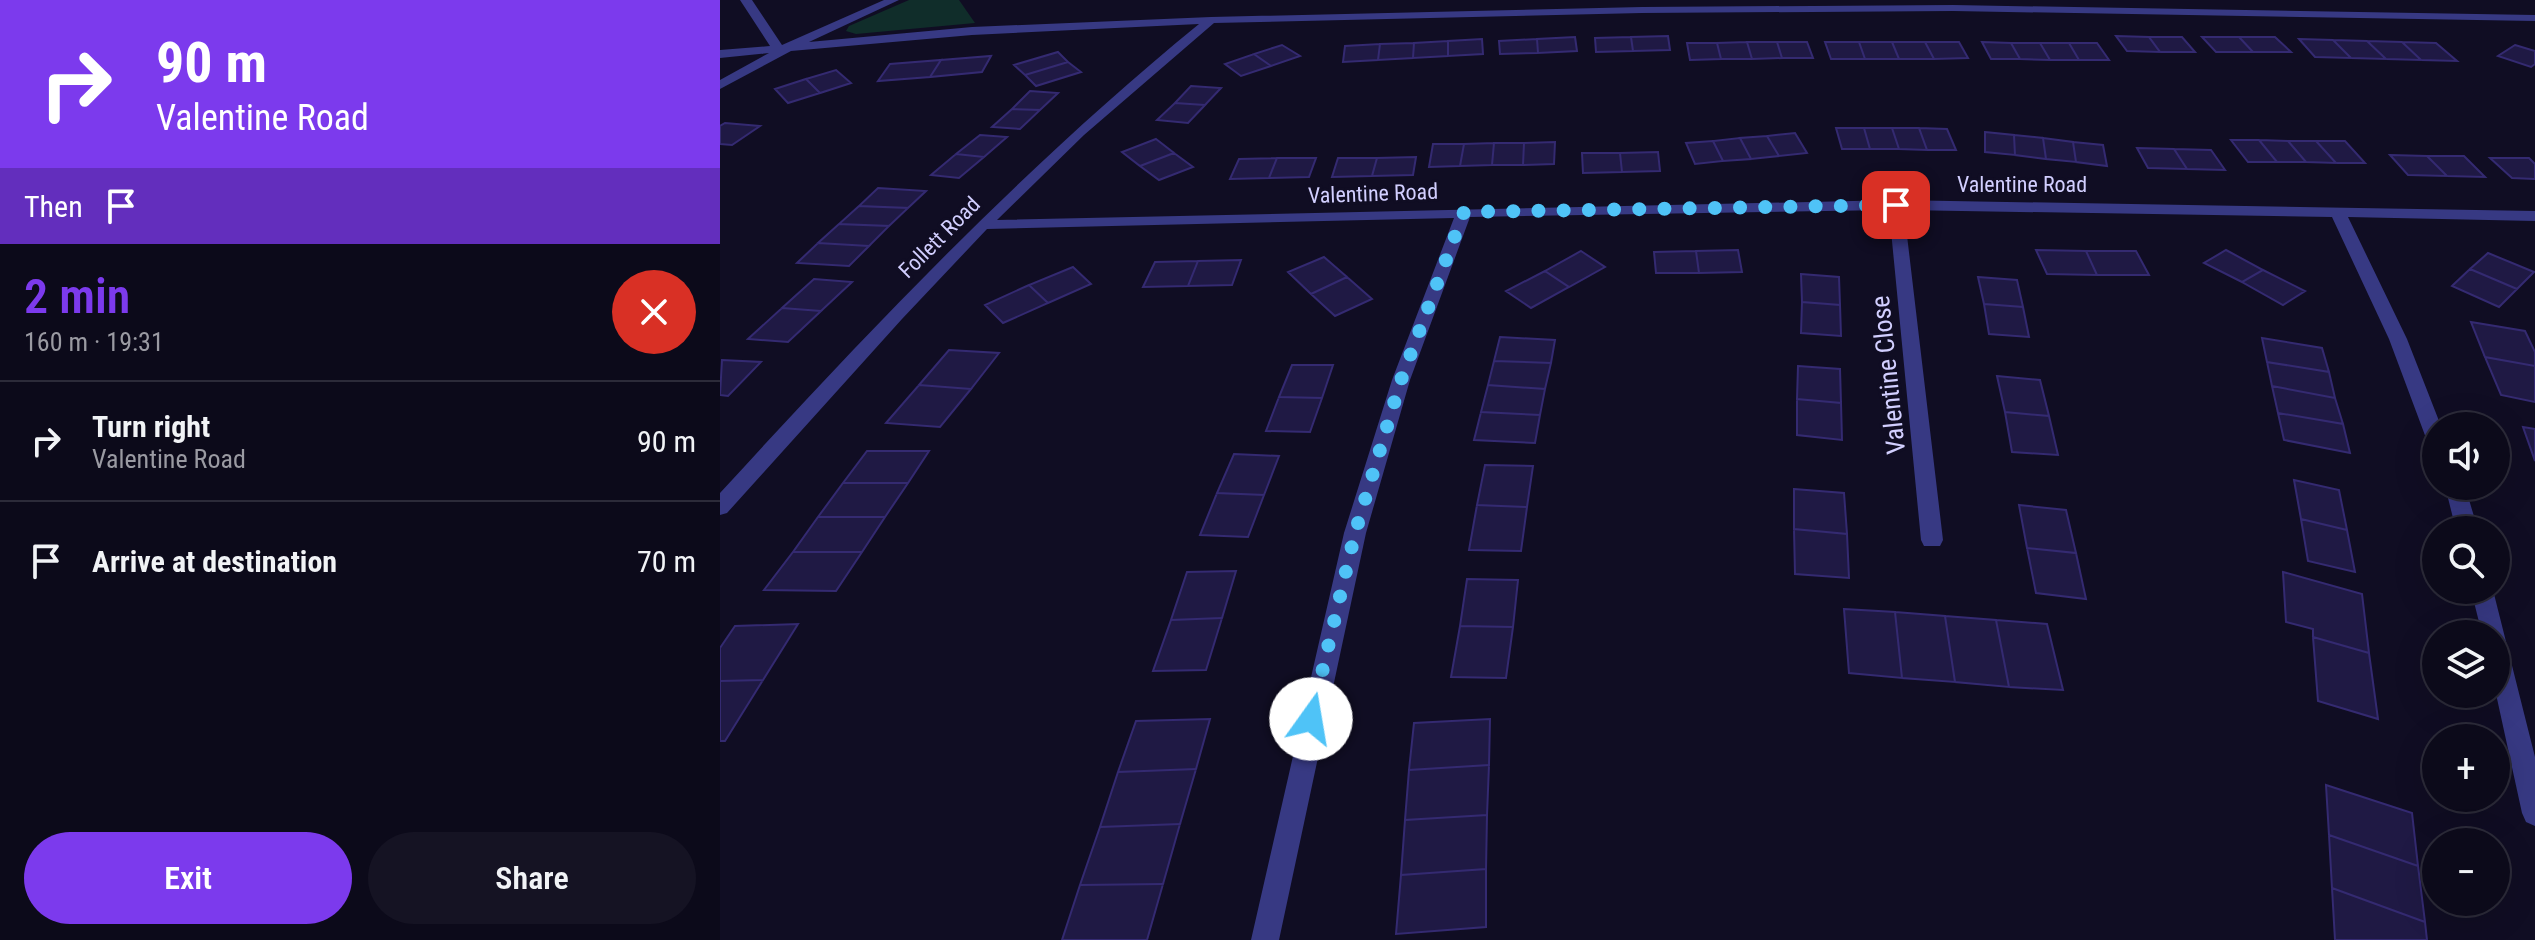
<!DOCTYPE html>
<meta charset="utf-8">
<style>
:root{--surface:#0c0a1a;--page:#151323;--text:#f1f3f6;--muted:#9a9aa2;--line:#2c2b39;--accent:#7c3aed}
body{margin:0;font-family:"Roboto Condensed",sans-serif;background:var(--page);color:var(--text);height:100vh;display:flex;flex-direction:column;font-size:30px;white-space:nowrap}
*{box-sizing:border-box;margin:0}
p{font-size:26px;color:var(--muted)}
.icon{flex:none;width:44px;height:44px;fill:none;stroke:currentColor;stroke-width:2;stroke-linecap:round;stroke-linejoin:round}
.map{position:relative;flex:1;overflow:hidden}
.details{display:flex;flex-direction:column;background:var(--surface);width:720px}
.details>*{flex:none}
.guide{background:#7c3aed;color:#fff;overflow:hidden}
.tools{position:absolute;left:1702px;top:412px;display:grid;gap:16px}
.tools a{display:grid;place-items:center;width:88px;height:88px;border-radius:50%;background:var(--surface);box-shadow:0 8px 32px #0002,0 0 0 2px var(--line);font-size:40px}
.pin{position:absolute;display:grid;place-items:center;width:68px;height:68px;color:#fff;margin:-34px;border-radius:16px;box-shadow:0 4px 12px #0006}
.me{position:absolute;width:88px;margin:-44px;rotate:13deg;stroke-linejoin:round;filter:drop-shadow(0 0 6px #0008)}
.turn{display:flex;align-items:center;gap:28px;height:168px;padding:0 24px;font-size:36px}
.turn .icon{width:104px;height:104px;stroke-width:2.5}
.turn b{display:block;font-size:56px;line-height:68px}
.then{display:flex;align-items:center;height:76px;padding:0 24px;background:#0003;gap:16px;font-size:30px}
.round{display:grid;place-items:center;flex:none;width:84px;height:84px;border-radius:42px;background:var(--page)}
.head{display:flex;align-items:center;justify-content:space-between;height:136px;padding:0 24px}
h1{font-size:48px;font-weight:600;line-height:60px;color:var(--accent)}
.button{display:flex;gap:16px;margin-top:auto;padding:16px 24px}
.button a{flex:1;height:92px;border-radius:48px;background:var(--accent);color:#fff;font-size:32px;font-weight:600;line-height:92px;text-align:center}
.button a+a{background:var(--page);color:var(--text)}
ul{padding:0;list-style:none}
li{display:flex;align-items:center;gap:24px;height:120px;padding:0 24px;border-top:2px solid var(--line)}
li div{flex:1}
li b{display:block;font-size:30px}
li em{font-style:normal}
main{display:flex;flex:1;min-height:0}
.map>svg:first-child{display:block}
</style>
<main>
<section class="details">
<div class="guide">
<div class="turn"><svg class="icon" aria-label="right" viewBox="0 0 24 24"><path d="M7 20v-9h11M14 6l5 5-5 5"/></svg><div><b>90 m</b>Valentine Road</div></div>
<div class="then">Then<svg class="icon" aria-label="arrive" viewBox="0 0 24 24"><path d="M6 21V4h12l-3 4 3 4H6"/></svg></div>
</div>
<div class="head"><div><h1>2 min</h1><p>160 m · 19:31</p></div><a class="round" style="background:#d93025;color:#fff"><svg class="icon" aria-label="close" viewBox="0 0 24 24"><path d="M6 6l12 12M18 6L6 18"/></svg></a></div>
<ul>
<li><svg class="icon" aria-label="right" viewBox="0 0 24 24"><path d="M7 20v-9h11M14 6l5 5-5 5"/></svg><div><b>Turn right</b><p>Valentine Road</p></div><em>90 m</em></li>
<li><svg class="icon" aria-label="arrive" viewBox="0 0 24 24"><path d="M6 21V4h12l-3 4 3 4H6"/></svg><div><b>Arrive at destination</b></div><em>70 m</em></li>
</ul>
<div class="button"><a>Exit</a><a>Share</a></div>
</section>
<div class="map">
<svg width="1815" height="940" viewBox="0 0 1815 940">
<rect width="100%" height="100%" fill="#100d23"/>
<!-- green -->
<path fill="#102d2a" d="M189,0H239L255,23L136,34L126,31L129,26Z"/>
<!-- building -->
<path fill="#1f1944" stroke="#342a71" stroke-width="2" d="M948,36L950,50L913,51L911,37Z
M1396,36L1429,37L1440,52L1407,51Z
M855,37L857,51L818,53L817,39Z
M911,37L913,51L876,52L875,38Z
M1429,37H1462L1475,52H1440Z
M1482,37H1519L1533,52H1496Z
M1519,37H1555L1571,52H1533Z
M762,39L763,54L728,56V41Z
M817,39L818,53L780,54L779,41Z
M1579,39L1613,40L1631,58L1595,57Z
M1613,40L1647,41L1666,59L1631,58Z
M728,41V56L693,58L694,43Z
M1647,41L1682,42L1701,60L1666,59Z
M1027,42H1057L1062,58L1032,59Z
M1027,42L1032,59H1001L997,43Z
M1057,42H1087L1093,58H1062Z
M1105,42H1139L1145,59H1111Z
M1139,42H1172L1179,59H1145Z
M1172,42H1205L1214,59H1179Z
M1205,42H1239L1248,58L1214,59Z
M1262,42L1291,43L1300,59H1271Z
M1682,42L1716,43L1737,61L1701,60Z
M694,43L693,58L658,60L660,44Z
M967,43H997L1001,59L970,60Z
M1291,43H1320L1330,60L1300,59Z
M1320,43H1349L1359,60H1330Z
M1349,43H1377L1389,60H1359Z
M660,44L658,60L623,62L625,46Z
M562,45L580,56L551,66L534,54Z
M1795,45L1815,51V64L1811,67L1778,56Z
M338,52L348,62L305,75L294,65Z
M534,54L551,66L521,76L505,64Z
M271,56L262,72L210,77L221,60Z
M221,60L210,77L158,81L170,64Z
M348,62L361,72L316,86L305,75Z
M116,70L131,83L100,93L86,79Z
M86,79L100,93L68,103L55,89Z
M471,86L501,88L485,105L455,103Z
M310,91L338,93L320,110L292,109Z
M455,103L485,105L468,123L437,120Z
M292,109L320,110L300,129L272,127Z
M5,123L40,126L12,145L0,144V126Z
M1116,128H1144L1150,149H1122Z
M1144,128H1172L1179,149H1150Z
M1172,128H1199L1207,150L1179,149Z
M1199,128L1227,129L1236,150H1207Z
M1265,132L1294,135L1295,155L1265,152Z
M1075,133L1087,153L1059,156L1047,136Z
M260,135L287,137L264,157L236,154Z
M1294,135L1323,138L1326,159L1295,155Z
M1047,136L1059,156L1031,159L1020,138Z
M1020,138L1031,159L1003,161L993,141Z
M1323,138L1353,142L1356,162L1326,159Z
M436,139L454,153L420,166L402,152Z
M1511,140H1539L1557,162H1528Z
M1539,140L1568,141L1586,162H1557Z
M993,141L1003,161L975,164L966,143Z
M1568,141H1596L1616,163L1586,162Z
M1596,141H1625L1645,163H1616Z
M835,142L834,164L803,165L804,143Z
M1353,142L1383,145L1387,166L1356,162Z
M774,143L772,165L740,166L744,144Z
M774,143H804L803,165H772Z
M713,144H744L740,166L709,167Z
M1417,148L1454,149L1467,169L1428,168Z
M1454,149L1491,150L1505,170L1467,169Z
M938,152L940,171L902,172L900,153Z
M454,153L473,167L439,180L420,166Z
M862,153H900L902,172L863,173Z
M236,154L264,157L239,178L211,175Z
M1670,155L1707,156L1727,176L1688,175Z
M1707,156H1744L1765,177L1727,176Z
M696,157L693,175L652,176L657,158Z
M557,158L549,178L510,179L519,159Z
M557,158H596L589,177L549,178Z
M618,158H657L652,176L612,177Z
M1770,158H1809L1815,164V179L1792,178Z
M158,188L206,191L188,208L139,206Z
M139,206L188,208L169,226L119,224Z
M119,224L169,226L149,246L98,243Z
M98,243L149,246L129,266L77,263Z
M1018,250L1022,272L979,273L976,251Z
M1316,250L1366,251L1377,275L1327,274Z
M1506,250L1543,270L1522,282L1484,263Z
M861,251L885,267L849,287L825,271Z
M976,251L979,273H936L934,252Z
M1366,251H1416L1429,275H1377Z
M1768,253L1814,272L1797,289L1750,269Z
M604,257L627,277L591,294L568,272Z
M521,260L512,285L468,286L478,261Z
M478,261L468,286L423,287L435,262Z
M353,267L371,284L328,303L309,285Z
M1750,269L1797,289L1779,307L1732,286Z
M1543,270L1585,291L1563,305L1522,282Z
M825,271L849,287L811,308L786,291Z
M1081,274L1119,277L1120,305L1082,302Z
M627,277L652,299L615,316L591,294Z
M1258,277L1297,280L1303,307L1264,304Z
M94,279L132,282L101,311L62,308Z
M309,285L328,303L283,323L265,305Z
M1082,302L1120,305L1121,336L1081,333Z
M1264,304L1303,307L1309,337L1269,334Z
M62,308L101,311L68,342L28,339Z
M1751,322L1805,331L1815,352V366L1765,357Z
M780,337L835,340L831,363L774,361Z
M1542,338L1602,348L1609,372L1547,362Z
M229,350L279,353L251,389L199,385Z
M1765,357L1815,366V402L1781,395Z
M2,360L41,362L8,396L0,395Z
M774,361L831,363L825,389L768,385Z
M1547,362L1609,372L1615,398L1552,386Z
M572,365H613L602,398L559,397Z
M1078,366L1120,369L1121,403L1077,399Z
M1277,376L1320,380L1329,416L1285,412Z
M199,385L251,389L220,427L166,423Z
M768,385L825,389L820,415L761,412Z
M1552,386L1615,398L1623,424L1558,413Z
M559,397L602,398L590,432L546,431Z
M1077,399L1121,403L1122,440L1077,435Z
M761,412L820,415L815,443L754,440Z
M1285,412L1329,416L1338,455L1292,452Z
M1558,413L1623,424L1630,453L1564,440Z
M1803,427L1815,429V461Z
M147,451H209L188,483H123Z
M514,454L559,456L544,495L497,493Z
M765,465L813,466L807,507L757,505Z
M1574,480L1619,490L1627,530L1581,519Z
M123,483H188L165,517H98Z
M1074,489L1124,493L1127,534L1074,529Z
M497,493L544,495L528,537L480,535Z
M757,505L807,507L801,551L749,550Z
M1299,505L1346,510L1356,553L1307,548Z
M98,517H165L142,552H73Z
M1581,519L1627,530L1635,572L1588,561Z
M1074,529L1127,534L1129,578L1075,574Z
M1307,548L1356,553L1366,599L1316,593Z
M73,552H142L116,591L44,590Z
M516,571L502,618L451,620L467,572Z
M1563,572L1642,594L1649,653L1593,637V629L1566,622Z
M747,579L798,580L793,627L740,626Z
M1124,609L1175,612L1182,678L1129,673Z
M1175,612L1225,616L1235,682L1182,678Z
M1225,616L1276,620L1289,687L1235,682Z
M502,618L486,670L433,671L451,620Z
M1276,620L1327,624L1343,690L1289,687Z
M78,624L43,680L0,681V648L15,626Z
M740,626L793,627L786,678L731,677Z
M1593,637L1649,653L1658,719L1598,701Z
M43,680L5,741H0V681Z
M490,719L476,769L398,772L416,721Z
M770,719L769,765L689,770L694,723Z
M769,765L767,815L685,820L689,770Z
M476,769L460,824L380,827L398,772Z
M1606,785L1692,813L1698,866L1609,835Z
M767,815L766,869L681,875L685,820Z
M460,824L443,884L360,885L380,827Z
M1609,835L1698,866L1705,922L1612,888Z
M766,869V927L676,934L681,875Z
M443,884L427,940H342L360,885Z
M1612,888L1705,922L1707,940H1615Z"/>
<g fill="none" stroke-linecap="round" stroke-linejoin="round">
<!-- minor -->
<path fill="#373983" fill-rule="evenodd" d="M20,0H32L62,45L164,0H179L89,42L252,27L491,17L922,7L1233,5L1815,15V21L1233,11L922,13L494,23L364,135L277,220L1176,200L1815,211V221L1628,217L1687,339L1721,426H1716V445L1706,438L1669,339L1612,217L1184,210L1223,540L1220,546H1204L1201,540L1169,210L750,217L690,380L646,533L559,940H531L624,533L672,380L734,218L267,229L182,319L7,513L0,515V493C152,327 304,167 479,24L252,35L71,51L0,89V80L49,53L0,58V50L50,46Z
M1725,486H1745L1758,530H1736Z
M1751,590H1773L1815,757V826L1806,822L1802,813L1776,694V634H1762Z"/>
</g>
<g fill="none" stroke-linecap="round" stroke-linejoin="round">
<!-- route -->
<path stroke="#4fc3f7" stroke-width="14" stroke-dasharray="0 25.2" d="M591,719L635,533L681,380L744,212L1176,205"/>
</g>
<g text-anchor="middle" stroke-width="6" stroke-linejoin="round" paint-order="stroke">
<!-- far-street labels -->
<g font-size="22" fill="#d2cfff" stroke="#100d23">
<text x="1302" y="192">Valentine Road</text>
<text transform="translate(653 193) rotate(-2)" y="8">Valentine Road</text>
<text transform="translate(219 237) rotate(-45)" y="8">Follett Road</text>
</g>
<!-- street labels -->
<g font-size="26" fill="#d2cfff" stroke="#100d23">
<text transform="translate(1168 375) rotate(-96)" y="9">Valentine Close</text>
</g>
</g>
</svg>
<div class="tools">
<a><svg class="icon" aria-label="sound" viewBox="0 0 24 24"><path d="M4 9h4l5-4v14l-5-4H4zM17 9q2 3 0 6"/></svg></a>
<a><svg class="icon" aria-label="search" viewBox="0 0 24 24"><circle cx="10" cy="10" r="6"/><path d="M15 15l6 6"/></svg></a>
<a><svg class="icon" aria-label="layers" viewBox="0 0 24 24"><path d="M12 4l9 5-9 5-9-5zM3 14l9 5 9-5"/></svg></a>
<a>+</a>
<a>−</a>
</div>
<div class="pin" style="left:1176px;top:205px;background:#d93025"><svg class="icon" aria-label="arrive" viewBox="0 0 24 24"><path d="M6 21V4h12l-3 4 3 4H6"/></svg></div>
<svg class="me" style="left:591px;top:719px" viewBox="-20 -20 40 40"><circle r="19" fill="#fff"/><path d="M0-13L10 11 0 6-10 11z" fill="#4fc3f7"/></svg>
</div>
</main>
